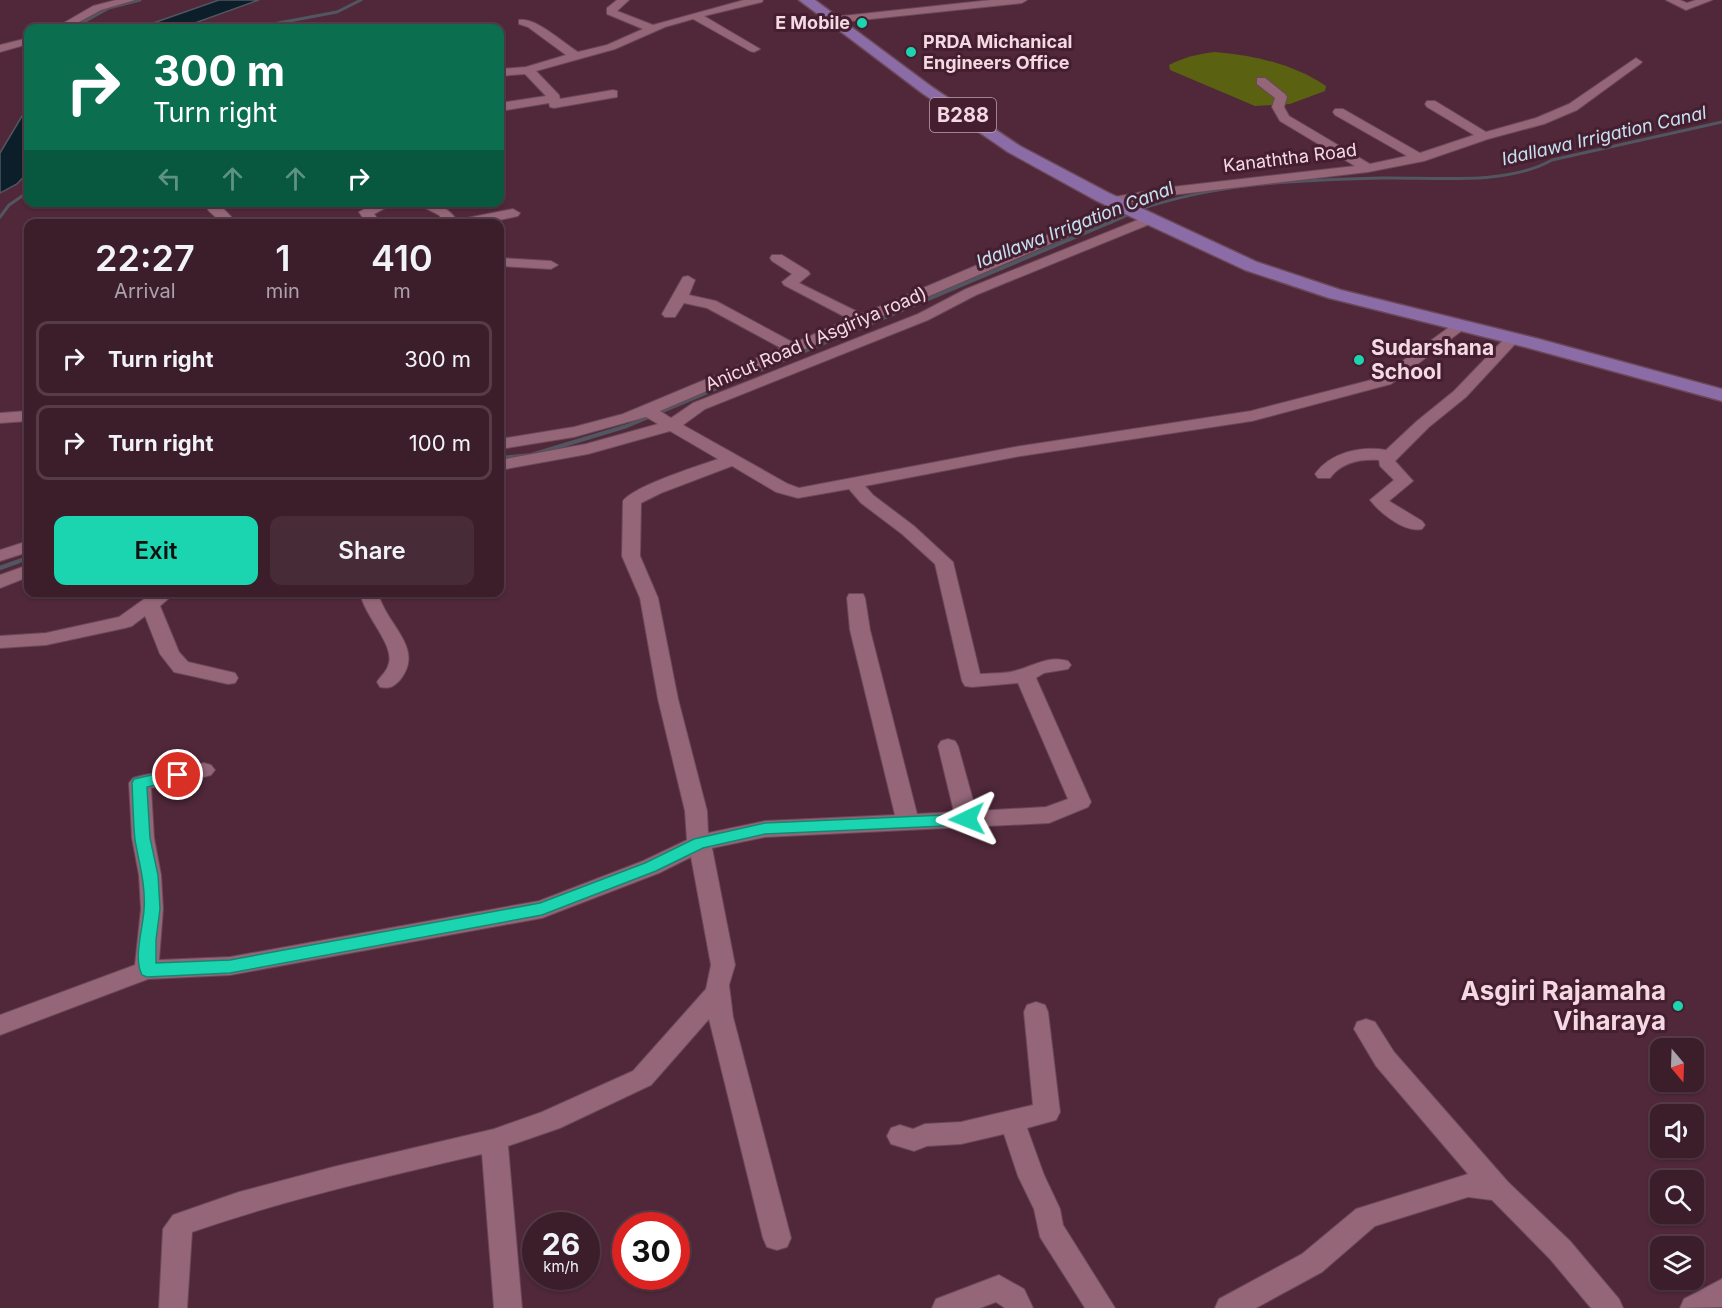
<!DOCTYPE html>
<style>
:root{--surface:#3c1e2b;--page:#472b37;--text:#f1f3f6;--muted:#aca2a9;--line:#553c47;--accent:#1bd5b1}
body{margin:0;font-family:Inter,sans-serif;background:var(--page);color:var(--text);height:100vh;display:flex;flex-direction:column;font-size:22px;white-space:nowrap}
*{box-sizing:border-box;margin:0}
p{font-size:20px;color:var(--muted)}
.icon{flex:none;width:33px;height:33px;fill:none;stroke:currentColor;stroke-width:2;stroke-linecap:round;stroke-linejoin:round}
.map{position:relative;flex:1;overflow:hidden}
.side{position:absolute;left:24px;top:219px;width:480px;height:378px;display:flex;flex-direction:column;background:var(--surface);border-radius:12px;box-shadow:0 2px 4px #0004,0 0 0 2px var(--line)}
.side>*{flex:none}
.top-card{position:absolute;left:24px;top:24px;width:480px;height:183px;border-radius:12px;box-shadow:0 2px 4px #0004,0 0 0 2px var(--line);background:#0b6e4f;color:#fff;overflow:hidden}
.needle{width:39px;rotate:161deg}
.tools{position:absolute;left:1650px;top:1038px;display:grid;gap:12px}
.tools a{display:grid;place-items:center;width:54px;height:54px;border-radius:12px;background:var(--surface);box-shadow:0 2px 4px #0004,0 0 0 2px var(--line);font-size:30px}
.speed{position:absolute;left:522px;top:1212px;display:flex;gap:12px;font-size:30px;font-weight:700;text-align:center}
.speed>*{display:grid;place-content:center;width:78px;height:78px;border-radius:50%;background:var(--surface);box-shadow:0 2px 4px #0004,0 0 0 2px var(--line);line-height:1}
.speed small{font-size:15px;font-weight:400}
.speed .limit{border:9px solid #d22;background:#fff;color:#111}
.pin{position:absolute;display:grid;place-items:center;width:51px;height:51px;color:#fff;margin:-26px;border:3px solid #fff;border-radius:50%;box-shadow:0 2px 6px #0007}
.me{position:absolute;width:66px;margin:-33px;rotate:268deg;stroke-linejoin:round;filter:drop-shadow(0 0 4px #0008)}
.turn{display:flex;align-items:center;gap:21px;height:126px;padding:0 30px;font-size:27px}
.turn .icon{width:78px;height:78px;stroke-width:2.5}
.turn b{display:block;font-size:42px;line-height:51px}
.lanes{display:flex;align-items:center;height:57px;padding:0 30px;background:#0003;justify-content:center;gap:30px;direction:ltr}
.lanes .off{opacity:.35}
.eta{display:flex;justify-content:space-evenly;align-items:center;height:102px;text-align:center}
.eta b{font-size:36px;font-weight:600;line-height:42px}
.primary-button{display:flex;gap:12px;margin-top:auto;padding:12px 30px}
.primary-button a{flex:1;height:69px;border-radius:12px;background:var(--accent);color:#111;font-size:24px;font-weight:600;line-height:69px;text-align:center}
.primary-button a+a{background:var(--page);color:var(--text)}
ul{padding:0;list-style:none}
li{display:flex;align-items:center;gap:18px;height:75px;margin:0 12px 9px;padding:0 18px;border:3px solid var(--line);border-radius:12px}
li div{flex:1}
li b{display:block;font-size:22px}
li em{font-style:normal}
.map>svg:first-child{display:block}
</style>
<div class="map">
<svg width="1722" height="1308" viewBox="0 0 1722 1308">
<rect width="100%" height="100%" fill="#502839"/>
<!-- green -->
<path fill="#5a6111" d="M1215,52C1254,55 1293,64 1326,86L1325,91L1290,104L1255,106L1170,70L1169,65C1184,57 1198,54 1215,52Z"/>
<!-- water -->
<path fill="#0b1e29" stroke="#515661" stroke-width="1.5" d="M219,0H259L181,28H139Z
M28,106V172L17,184L0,193V153Z"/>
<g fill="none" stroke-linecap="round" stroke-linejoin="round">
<!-- stream-far2 -->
<path stroke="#515661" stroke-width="3" d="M73,28L109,8L140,0
M252,28L337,12L361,0
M1138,210C1216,183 1299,180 1381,178C1433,177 1506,186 1552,160L1722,122
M0,217L9,205L28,192
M1110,223L1130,214"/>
<!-- stream-far1 -->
<path stroke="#515661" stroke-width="4" d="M500,458L531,455L627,426L1113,221"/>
<!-- stream -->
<path stroke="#515661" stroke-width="4.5" d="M0,568L28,558"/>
<!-- minor casing -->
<g stroke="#6a4857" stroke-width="2">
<path id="minor" d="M116,0H135L101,10L68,28H55L93,6Z
M617,0H629L617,11L653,25L744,0H763L762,2L704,16L760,49L754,52L750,51L693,19L665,27L615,49L536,71L559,95L560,99L613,90L617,91V97L554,108L550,107L549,103L500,111V103L546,96L525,74L500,76V69L526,67L566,55L528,27L519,24V20C536,17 563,43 578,52L607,45L643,29L607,14V8Z
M991,0H1027L1022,3L833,23L827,20L833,17Z
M1666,0H1680L1687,3L1696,0H1712L1686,10Z
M28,38V44L0,52V45Z
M1636,58L1642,62L1640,64L1577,110L1544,124L1488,139L1424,161L1368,172L1172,195L1125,203L1132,207L1130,210L660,411L671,418L693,403L918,314L966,289L1150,215L1157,219L1155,222L976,295L928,320L705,409L683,425L788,484L799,488L1015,447L1251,411L1379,378L1455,323H1465L1468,326L1391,384L1252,421L1015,457L865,486L873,495L914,526L953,562L980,674C992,673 1007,674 1018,670C1035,665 1049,655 1068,661L1071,665L1068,669L1044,673L1036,678L1091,802L1088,807L1049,823L765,837L712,848L735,965L729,985L733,1017L791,1238L787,1247L777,1250L767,1247L763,1238L709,1019L651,1085L560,1128L508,1146L522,1308H494L482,1154C385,1177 287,1199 192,1232L187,1308H159L163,1229L173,1215L239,1192L337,1166L494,1129L542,1112L633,1071L706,989L711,965L691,857L659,873L542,918L230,975L148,979L0,1035V1015L135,965L141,909L139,875L132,838L129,783L133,778L140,776L204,763L211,765L215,770L211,775L204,777L151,788L154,838L161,875L163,909L159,960L230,957L539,901L643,861L687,840L685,811L658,699L640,598L622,556L623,501C634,486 698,466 718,459L670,431L588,454L500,470V460L586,444L658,424L646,417L574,437L500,449V439L574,427L623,414L781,348L707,308L684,303L675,317H665L662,314L683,277L688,276L695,280L689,295L716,301L794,343L849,319L784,285L782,282L792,274L772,261L770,258L772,255H782L808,271L810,274L799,283L862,314L1123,203L1108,204L1106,201L1108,198L1172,187L1355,166L1280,121L1272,107L1275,98L1257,84V78H1265L1285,94L1287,97L1284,107L1289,116L1370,164L1407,156L1335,115L1333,112L1335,109H1343L1420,153L1474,135L1427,107L1425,104L1427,101H1435L1486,132L1536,118L1569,104ZM732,466L776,492L798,498L849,489L861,503L902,534L935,564L962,681L965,686L972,687L1018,683L1068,799L1046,807L976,811L958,746L955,741L948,739L941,741L938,746L954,812L917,814L870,630L865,598L863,594H849L847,598L850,630L895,815L765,821L708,833L707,811L678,699L658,598L640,556L641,503L661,493Z
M203,202H217L238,224H223L209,211Z
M377,202H396L374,214L379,221L377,224H367L359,212Z
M414,202C433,202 445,204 457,220L513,209L520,213L518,216L481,224H446L439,215Z
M500,258L551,261L558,265L551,269L500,266Z
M1512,334L1520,339L1517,342L1466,397L1429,427L1395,461L1413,481L1389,501L1422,521L1425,525L1422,529C1405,533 1380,513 1370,500L1394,480L1380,466L1379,460C1360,459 1342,462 1330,478H1318L1315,474C1331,452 1361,446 1386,450L1417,421L1454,391L1507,336Z
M28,411V421L0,423V413Z
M28,541V552L0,561V550Z
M28,565V577L0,588V575Z
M154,592H176L160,606L179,652L188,662L235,673L238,678L235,683L228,684L174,672L160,654L145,616L132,626L125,628L46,645L0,648V636L46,633L119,617Z
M360,592H378C385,625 426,647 400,680C393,687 390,689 380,687L377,682C380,677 386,672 388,666C397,646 364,617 360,592Z
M1036,1002L1045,1005L1048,1012L1060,1112L1056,1120L1027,1128L1044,1175L1060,1209L1063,1225L1115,1308H1085L1040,1237L1034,1209L1018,1176L1004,1134L961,1144L927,1146L914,1151L891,1144L887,1136L891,1128L900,1125L913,1129L925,1124L961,1122L1033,1105L1024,1012L1027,1005Z
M1366,1019L1375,1022L1394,1052L1508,1182L1570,1241L1619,1299L1623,1308H1591L1550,1259L1492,1200L1468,1197L1375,1226L1322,1272L1256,1308H1215L1219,1299L1302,1254L1356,1209L1468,1174L1376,1066L1354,1029L1357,1022Z
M999,1275L1024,1289L1033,1308H1005L996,1302L980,1308H932L936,1299Z
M1722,1279V1307L1680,1308L1684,1299Z"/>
</g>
<!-- major casing -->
<g stroke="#6a4857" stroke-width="3">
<path id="major" d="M799,0H815L932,87L1020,146L1109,193L1257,262L1341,290L1539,339L1722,389V401L1525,347L1329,298L1245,270L1097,201L1008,152L922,93Z"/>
</g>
<!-- minor -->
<use href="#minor" fill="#946678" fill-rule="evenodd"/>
<!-- major -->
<use href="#major" fill="#8c6ca7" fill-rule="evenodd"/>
</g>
<!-- route -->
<path fill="#1bd5b1" stroke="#128a73" stroke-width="1.5" d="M178,769L184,771L186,775L184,778L147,787L150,838L158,875L160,909L156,940V963L230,960L540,903L645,863L694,839L765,823L967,814L972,815L974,819L972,823L967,825L765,834L703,848L656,871L542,915L230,973L147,977L142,975C133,958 143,928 144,910C146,886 139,863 135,840C133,821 133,802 132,783L134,779Z"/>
<!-- markers -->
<g fill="#1bd5b1" stroke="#451e2f" stroke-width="2">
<circle cx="862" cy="23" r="6"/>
<circle cx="911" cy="52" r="6"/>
<circle cx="1359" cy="360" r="6"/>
<circle cx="1678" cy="1006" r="6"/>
</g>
<g text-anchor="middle" stroke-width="6" stroke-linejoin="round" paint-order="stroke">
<!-- far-poi labels -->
<g font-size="18" font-weight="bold" fill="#f4d9e3" stroke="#451e2f" text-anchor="end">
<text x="850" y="29">E Mobile</text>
<text x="923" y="48" text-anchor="start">PRDA Michanical<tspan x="923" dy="21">Engineers Office</tspan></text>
</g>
<!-- far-water labels -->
<g font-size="18" font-style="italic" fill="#c5e2f3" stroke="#451e2f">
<text transform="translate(1604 136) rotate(-13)" y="6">Idallawa Irrigation Canal</text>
<text transform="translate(1075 225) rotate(-21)" y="6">Idallawa Irrigation Canal</text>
</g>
<!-- far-street labels -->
<g font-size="18" fill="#f4d9e3" stroke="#451e2f">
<text transform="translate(1290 158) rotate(-7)" y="6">Kanaththa Road</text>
<text transform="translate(816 339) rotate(-23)" y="6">Anicut Road ( Asgiriya road)</text>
</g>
<!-- shield labels -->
<rect fill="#451e2f" stroke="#c0a1ad" stroke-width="1.5" x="930" y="98" width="66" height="34" rx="4.5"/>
<g font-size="20" font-weight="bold" fill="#f4d9e3">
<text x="963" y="122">B288</text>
</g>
<!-- poi labels -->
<g font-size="21" font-weight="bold" fill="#f4d9e3" stroke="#451e2f" text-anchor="start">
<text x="1371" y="355">Sudarshana<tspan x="1371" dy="24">School</tspan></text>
</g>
<!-- near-poi labels -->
<g font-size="26" font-weight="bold" fill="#f4d9e3" stroke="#451e2f" text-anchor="end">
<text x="1666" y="1000">Asgiri Rajamaha<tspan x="1666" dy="30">Viharaya</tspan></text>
</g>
</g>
</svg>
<div class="tools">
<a><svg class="needle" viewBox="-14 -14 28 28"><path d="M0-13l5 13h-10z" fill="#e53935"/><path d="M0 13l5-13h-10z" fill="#aca2a9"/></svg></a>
<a><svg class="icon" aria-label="sound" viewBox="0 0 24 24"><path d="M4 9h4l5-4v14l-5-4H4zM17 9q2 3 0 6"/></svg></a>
<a><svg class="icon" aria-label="search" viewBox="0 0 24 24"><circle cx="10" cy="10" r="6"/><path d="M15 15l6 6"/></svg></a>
<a><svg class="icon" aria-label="layers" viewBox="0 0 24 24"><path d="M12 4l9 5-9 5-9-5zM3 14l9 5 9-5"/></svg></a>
</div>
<div class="speed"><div>26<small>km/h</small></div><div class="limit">30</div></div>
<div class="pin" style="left:178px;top:775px;background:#d93025"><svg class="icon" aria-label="arrive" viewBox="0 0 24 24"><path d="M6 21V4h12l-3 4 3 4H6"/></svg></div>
<svg class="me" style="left:967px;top:819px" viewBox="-20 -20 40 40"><path d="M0-17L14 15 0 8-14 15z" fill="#1bd5b1" stroke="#fff" stroke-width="4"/></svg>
<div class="top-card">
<div class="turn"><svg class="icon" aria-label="right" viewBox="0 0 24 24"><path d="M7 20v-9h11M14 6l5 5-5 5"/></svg><div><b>300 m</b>Turn right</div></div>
<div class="lanes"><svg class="icon off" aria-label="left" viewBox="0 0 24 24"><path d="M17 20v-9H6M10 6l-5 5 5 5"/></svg><svg class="icon off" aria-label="ahead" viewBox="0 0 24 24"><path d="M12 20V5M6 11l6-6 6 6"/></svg><svg class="icon off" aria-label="ahead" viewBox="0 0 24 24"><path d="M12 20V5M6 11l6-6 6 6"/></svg><svg class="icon" aria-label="right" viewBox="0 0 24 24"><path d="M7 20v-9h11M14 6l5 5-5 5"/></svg></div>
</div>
<section class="side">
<div class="eta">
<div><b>22:27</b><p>Arrival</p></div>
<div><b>1</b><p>min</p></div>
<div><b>410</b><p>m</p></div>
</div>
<ul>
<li><svg class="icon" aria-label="right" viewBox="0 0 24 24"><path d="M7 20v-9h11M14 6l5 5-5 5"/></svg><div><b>Turn right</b></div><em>300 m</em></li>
<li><svg class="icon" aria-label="right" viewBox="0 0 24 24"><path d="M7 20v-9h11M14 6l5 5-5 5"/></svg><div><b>Turn right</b></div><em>100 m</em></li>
</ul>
<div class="primary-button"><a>Exit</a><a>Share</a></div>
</section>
</div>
